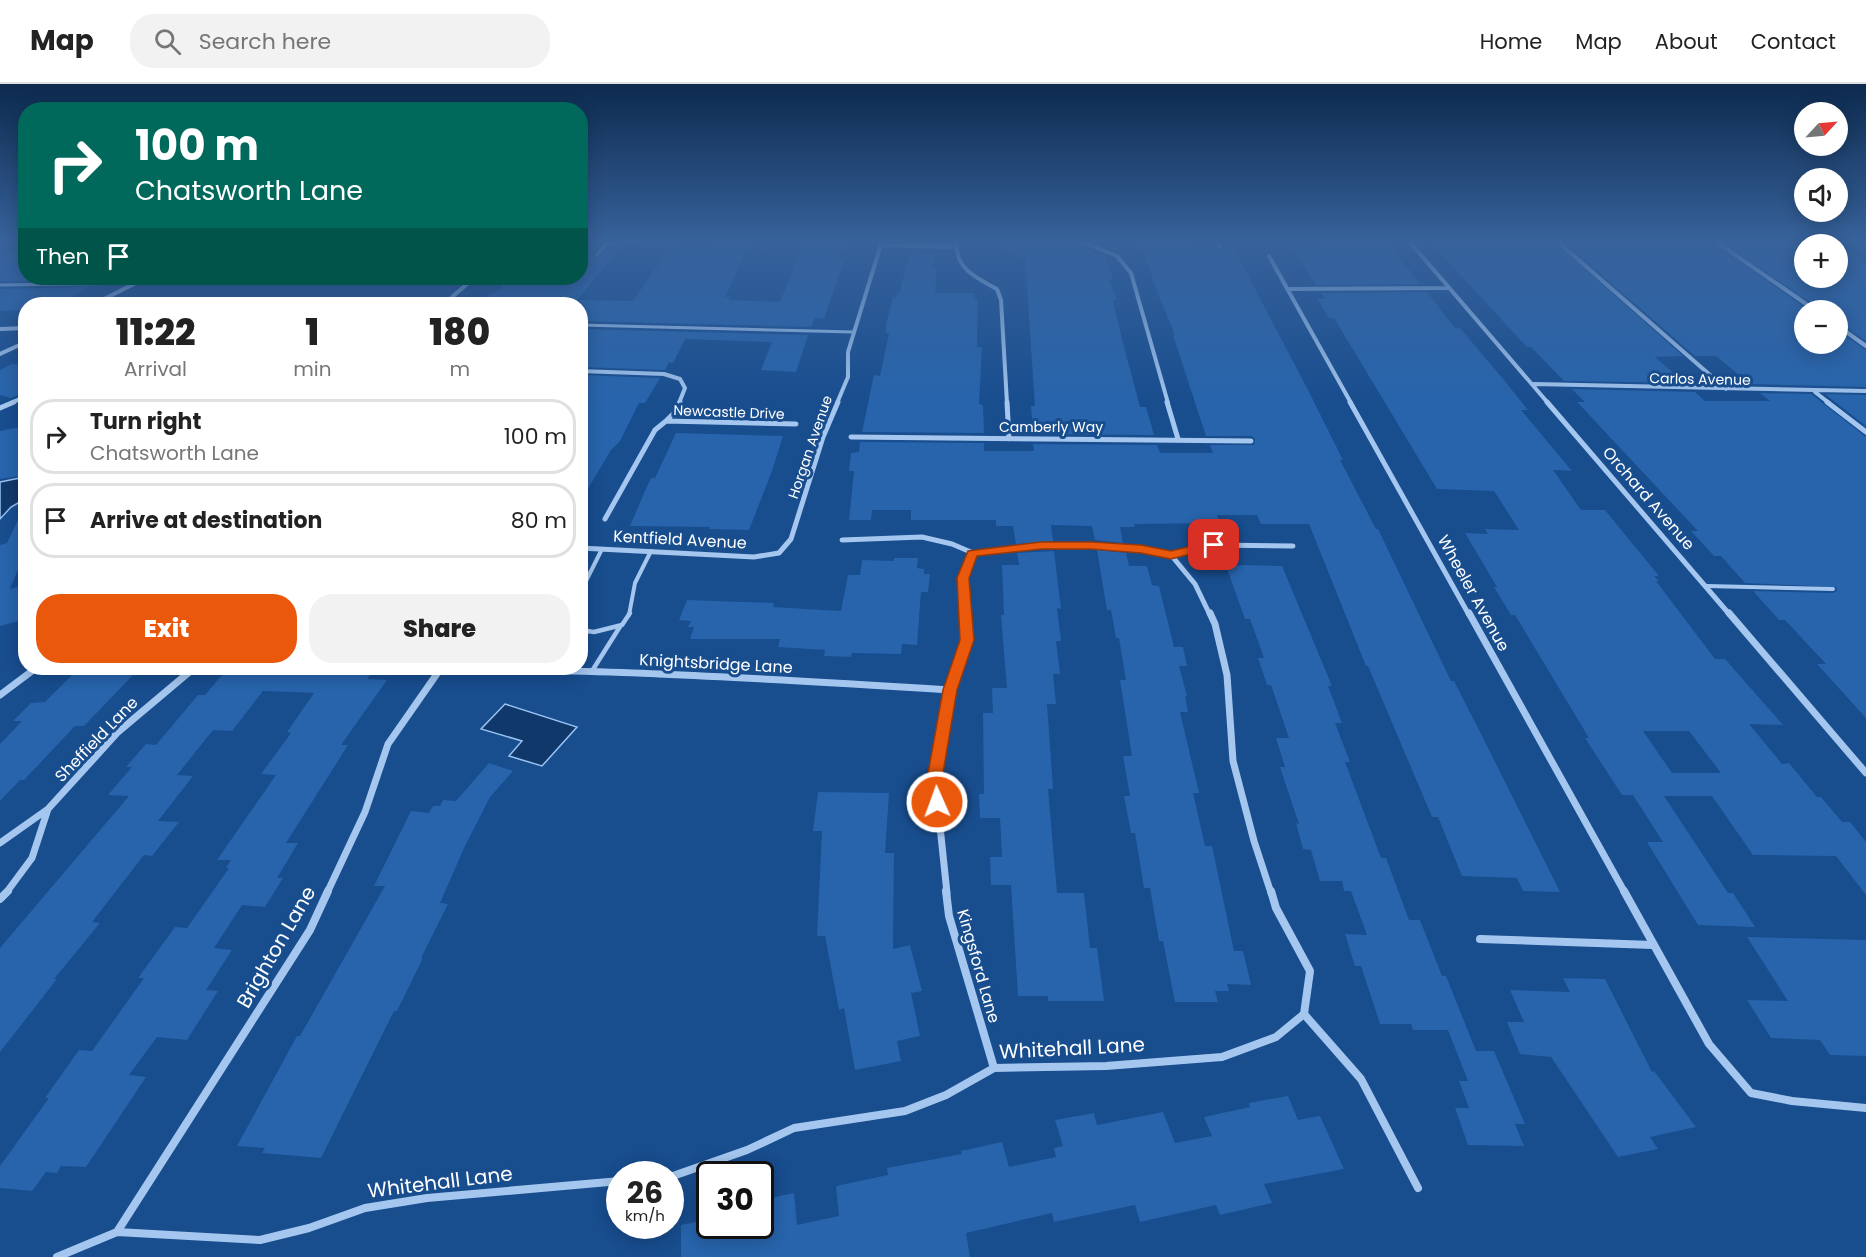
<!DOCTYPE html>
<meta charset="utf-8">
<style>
:root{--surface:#fff;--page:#f2f2f2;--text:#222;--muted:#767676;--line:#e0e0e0;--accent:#ea580c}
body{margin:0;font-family:Poppins,sans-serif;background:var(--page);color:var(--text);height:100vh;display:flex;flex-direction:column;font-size:22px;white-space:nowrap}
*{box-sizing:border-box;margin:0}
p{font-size:20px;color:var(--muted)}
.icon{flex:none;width:33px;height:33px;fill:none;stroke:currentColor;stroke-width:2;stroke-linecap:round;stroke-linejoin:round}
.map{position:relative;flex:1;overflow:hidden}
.drawer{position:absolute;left:18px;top:213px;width:570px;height:378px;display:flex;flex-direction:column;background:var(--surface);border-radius:24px;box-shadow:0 3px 15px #0003}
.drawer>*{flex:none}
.hud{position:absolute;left:18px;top:18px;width:570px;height:183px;border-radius:24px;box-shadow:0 3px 15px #0003;background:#00695c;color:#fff;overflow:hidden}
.needle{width:39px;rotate:64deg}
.fabs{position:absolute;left:1794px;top:18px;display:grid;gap:12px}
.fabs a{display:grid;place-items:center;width:54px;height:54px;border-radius:50%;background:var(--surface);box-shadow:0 3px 15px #0003;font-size:30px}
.speed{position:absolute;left:606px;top:1077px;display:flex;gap:12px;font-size:30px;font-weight:700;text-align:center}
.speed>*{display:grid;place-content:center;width:78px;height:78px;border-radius:50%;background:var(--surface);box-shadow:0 3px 15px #0003;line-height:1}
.speed small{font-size:15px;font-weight:400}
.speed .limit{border:3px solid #111;border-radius:9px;background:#fff;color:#111}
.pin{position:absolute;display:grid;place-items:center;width:51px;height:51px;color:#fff;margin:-26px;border-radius:12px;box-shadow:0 3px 9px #0006}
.me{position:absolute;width:66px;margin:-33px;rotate:358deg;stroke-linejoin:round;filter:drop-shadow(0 0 4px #0008)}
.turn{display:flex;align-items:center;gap:21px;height:126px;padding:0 18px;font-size:27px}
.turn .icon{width:78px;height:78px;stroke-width:2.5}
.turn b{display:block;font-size:42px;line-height:51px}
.then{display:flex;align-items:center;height:57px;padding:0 18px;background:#0003;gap:12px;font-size:22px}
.eta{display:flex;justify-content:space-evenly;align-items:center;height:102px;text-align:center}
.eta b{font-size:36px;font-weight:800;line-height:42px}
.button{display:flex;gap:12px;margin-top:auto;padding:12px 18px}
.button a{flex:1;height:69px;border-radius:24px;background:var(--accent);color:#fff;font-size:24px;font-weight:800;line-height:69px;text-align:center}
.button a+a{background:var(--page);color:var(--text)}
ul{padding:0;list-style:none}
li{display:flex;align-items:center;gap:18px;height:75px;margin:0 12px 9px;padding:0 6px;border:3px solid var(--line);border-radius:24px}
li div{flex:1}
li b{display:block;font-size:22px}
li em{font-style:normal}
header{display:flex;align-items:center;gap:36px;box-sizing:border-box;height:84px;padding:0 30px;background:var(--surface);border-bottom:2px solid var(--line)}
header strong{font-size:28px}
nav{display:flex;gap:33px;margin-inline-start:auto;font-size:21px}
.search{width:420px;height:54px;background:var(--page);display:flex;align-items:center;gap:15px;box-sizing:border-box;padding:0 21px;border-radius:24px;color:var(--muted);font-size:22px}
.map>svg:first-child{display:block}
</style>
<header>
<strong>Map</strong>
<div class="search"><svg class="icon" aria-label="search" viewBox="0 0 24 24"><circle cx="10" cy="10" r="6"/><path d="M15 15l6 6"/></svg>Search here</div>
<nav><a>Home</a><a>Map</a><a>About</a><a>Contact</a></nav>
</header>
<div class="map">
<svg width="1866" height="1173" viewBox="0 0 1866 1173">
<rect width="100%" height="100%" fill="#184d8e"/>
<!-- water -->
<path fill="#10386b" stroke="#97c2f1" stroke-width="1.5" d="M25,393V415L11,423L0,435V398Z
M505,620L577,643L542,682L509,672L522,657L481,645Z"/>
<!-- building -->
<path fill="#2764ac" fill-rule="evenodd" d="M805,157H845L838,176H844L824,235L815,234L811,243L580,237V216L633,217L669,165L715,166L718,161H749L725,213H731L729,216L780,218Z
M991,157H1076L1078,161L1105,172L1113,196H1109L1117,216H1113L1122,255L1140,323H1146L1154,351L1033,350L1031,322H1035L1025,174Z
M1140,157H1182L1191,158L1194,164H1215L1219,166L1223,164L1233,163L1307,304L1343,376H1340L1376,445H1378L1451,597H1454L1478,644L1560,808L1523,807L1517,794L1462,792L1438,733H1432L1368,582H1366L1309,440H1261L1257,431H1217L1219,439L1134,440L1135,443H1120L1123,459L1095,456L1092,442L1051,441L1053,457L1016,460L1013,442H996V436H911V426H872L871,436H849L854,387H849L851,369L859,368L860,358L984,359V367H1034L1033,360L1157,361L1160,369H1213L1210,361H1254L1255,355L1252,352H1206L1173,251H1175L1159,213Z
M1332,157H1386L1420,200L1316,201L1292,164L1335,162Z
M1429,157H1553L1683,272L1655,273L1685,299L1564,297L1531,263H1527Z
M1563,157L1711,158L1808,226H1804V260H1838V247L1866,266V303L1750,300L1716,272H1695Z
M1833,157L1866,177V257L1838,238V226H1819L1817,223L1723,158ZM1804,160H1838V194H1804Z
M581,162L599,163L593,170L597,175L609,163H621L574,220H470L502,205V194H580Z
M26,167V194H101L98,196L0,197V168Z
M909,169L936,170L933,184L937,183L935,209H975V215H978L977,263H982L979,320L983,321L984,349L862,348L874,291L880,292L889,249H886V241L893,213H896L898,208H900Z
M87,203L64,220H26V226L0,227V205Z
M1427,208L1455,244H1460L1503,295L1528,326H1521L1572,387L1553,386L1581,426H1605L1659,492H1654L1659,497H1656L1715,575H1725L1783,641L1749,640L1782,680L1789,679L1817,713H1821L1842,738H1850L1866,758V811L1836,772L1753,771L1712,712H1664L1728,809H1733L1755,843L1698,841L1647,758H1663L1633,711H1622L1585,654H1589L1515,531H1511L1494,503H1497L1465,449L1488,450L1485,445L1519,446L1494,407L1437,405L1334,234H1329L1317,215H1325L1321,209ZM1643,647H1689L1721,689H1672Z
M580,245L808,251L796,288L761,286L772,258L685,255L673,279L669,278L665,286L580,283Z
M12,280L26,281V308L11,314L0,311V286Z
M580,291L660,294L645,319H639L620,357L611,366L580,418Z
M1572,305L1695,308L1705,317H1770L1760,309L1811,310L1866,353V634L1817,580H1826L1785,536H1779L1753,507L1833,509L1837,507L1836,503L1745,499L1721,472H1714L1691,447H1698L1577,318H1585Z
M1825,310L1866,311V342L1830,314Z
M26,342V391L0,395V347Z
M676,349L783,352L772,387L749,446L709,445L710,443L630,442L645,407L651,394H655Z
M26,419V466L10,505L26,501V535L0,542V461L7,459Z
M1097,466L1126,469L1129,482H1147L1152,501L1159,502L1174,563H1183L1187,582H1179L1187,612H1185L1188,628H1180L1199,709H1193L1205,762H1212L1234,867H1243L1251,901L1227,900L1229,907H1215L1218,918H1175L1163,857H1159L1150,804H1144L1135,749H1131L1124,712H1130L1123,672H1132L1120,596H1126L1119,554H1116L1111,526H1107Z
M1054,467L1061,525L1057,524L1061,557H1056L1060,590H1053L1056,620H1047L1053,705H1048L1057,809H1084L1090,864H1097L1104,917H1048V912H1018L1011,801H991L990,773H1002L1000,734H980L979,710H984L983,629H993L992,604H1007L1001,531H1004L1002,481H1019L1017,469Z
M894,474H918L917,484L924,485V490H930L928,508H921L917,561L902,560L901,570L852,569L851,573L824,572L825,566L778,563L780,555H690L694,543H688L691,537L679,536L687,516L774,519L773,523L841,527L848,491H860L862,476L894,477Z
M1244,481L1282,482L1332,602H1328L1342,639H1335L1350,678H1345L1381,774H1386L1409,836H1420L1442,892H1446L1476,967H1494L1525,1040H1515L1524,1062L1468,1061L1455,1024H1469L1459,997H1468L1448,946H1413L1411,940H1380L1361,882H1355L1345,850L1367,851L1351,807H1344L1342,797H1320L1311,766L1303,765L1296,739L1299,740L1280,683H1285L1276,654H1289L1271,601H1267L1258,574H1264L1250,535H1245L1226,482Z
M79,584H119L115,588L135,589L84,642H75L24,696H20L0,717V660L22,637H13L31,619L45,618Z
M248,584H365L360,590L370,591L367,595L387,596L341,661H348L286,759H298L277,794H283L265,823L242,821L214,864L232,866L206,906L218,907L187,956L157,953L129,991L146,993L86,1083L61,1082L57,1089L46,1088L32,1107L0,1104V1082L49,1014H45L79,966L92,967L144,894H138L175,843L187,844L229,784H226L231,776H217L276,691L261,690L291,649L287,648L314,609L263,607L232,647L213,646L177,691L193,692L158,737L179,738L152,772L144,771L92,838L100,839L54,895H57L0,968V864L129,712L108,711L132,683H126L146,660L156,661L198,611H205L227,585L246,586Z
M489,679L513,687L490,713L464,764L440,819L448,820L421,874H423L397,927H394L321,1074L262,1069L265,1064L237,1062L297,952H300L385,802H374L411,727L429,729L433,722H440L443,716L456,717Z
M818,708L889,709L885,769H894L893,865L910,861L922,907L911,909L920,952L897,957L901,977L855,986L844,924L839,926L825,852H817L822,747H813Z
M1747,853L1866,856V972L1830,971L1820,956L1771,954L1747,916L1788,917Z
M1563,894L1605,895L1652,988L1654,987L1696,1043L1650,1053L1658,1065L1618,1073L1551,973L1520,970L1507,938H1524L1510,906L1570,908Z
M1288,1012L1298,1036L1320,1032L1344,1085L1264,1100L1272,1119L1220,1131L1216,1121L1140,1138L1135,1121L1054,1138L1052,1129L966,1149L970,1173H681V1141L710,1135V1142H760V1116L794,1109L797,1141L839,1132L836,1102L888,1091L887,1084L962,1070L961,1067L1002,1058L1009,1083L1056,1073L1054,1064L1063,1062L1055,1036L1094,1029L1097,1041L1163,1028L1175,1059L1212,1052L1204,1033L1250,1023L1249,1019Z"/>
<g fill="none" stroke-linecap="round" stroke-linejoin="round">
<!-- lane-far2 -->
<path stroke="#a5c7ef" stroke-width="3" d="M597,171L607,159L681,157
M0,201L138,199
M580,241L854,248"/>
<!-- lane-far1 -->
<path stroke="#a5c7ef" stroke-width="4" d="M1707,502L1833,505
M580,509L602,465
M629,531L635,499L651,467"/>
<!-- lane -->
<path stroke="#a5c7ef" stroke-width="4.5" d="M580,546L594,548L622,541L630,529
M592,587L621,541"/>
<!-- street-far3 -->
<path stroke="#a5c7ef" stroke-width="4" d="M928,157L956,158
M957,157C954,184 976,194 997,205L1001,216L1007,319
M1080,157L1117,172L1131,189L1168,319
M1217,157L1219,162
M1409,157L1548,319
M1557,157L1726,305
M1715,157L1815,226
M881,161L955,163
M1269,172L1351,319
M1287,205L1448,204
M94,220L146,194
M444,220L474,194
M1838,242L1866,262
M0,245L26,244
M0,270L26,258
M580,287L664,290L680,295L685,304L679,319
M1534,300L1866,307
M1815,308L1829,319
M11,319L26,312
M837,319L848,293V268L882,157"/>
<!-- street-far2 -->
<path stroke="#a5c7ef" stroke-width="5" d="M680,318L677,326L666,337L796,340
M1007,318L1009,355
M1167,318L1178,355
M1350,318L1469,531
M1547,318L1730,531
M1827,318L1866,348
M0,324L14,318
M851,353L1251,357
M605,435L655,346L666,337
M842,456L922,453L952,460L973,469L1041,462L1091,461L1141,465L1171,471L1214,461L1293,462
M580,464L754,473L779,469L791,455L823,353L838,318
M1171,471L1195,500L1210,531
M965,531L963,494L973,469"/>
<!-- street-far1 -->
<path stroke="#a5c7ef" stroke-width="7" d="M1210,529L1215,540L1227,591L1233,677L1254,757L1271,809
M1469,529L1625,809
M1729,529L1866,689
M482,584C541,587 600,587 659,590C756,594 853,600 950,606
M0,611L36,584
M0,759L48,725L118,648L194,584
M6,809L32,774L48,725
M327,809L365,728L388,660L441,584
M947,809L935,695L950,606L967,556L965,529"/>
<!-- street -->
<path stroke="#a5c7ef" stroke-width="8" d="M946,807L949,832L994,984
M1271,807L1276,824L1310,887L1304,930L1361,995L1418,1104
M1624,807L1709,960L1751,1009L1792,1017L1866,1024
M0,815L8,807
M1480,855L1653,861
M670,1093L747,1066L794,1044L905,1027L946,1011L994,984L1106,982L1222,973L1276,953L1304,930
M117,1148L310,846L328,807
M57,1173L117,1148L260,1156L309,1144L365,1124L427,1114L620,1097"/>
</g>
<!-- sky -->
<linearGradient id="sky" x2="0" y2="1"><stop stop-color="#0d2a4e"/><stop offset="0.49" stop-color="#37629b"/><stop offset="1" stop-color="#37629b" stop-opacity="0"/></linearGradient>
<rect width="1866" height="321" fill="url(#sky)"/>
<!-- route -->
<path fill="#ea580c" stroke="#983908" stroke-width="1.5" d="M1214,457L1218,458V463L1171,475L1141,469L1091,465H1041L977,472L969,494L974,556L957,606L942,695L945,718L943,722H932L927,695L943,606L960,556L957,494L968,467L1041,458H1091L1141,461L1171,467Z"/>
<g text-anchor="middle" stroke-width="6" stroke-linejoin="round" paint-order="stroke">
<!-- far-street labels -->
<g font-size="14" fill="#fff" stroke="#184d8e">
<text transform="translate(1700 295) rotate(1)" y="5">Carlos Avenue</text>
<text transform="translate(729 328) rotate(2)" y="5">Newcastle Drive</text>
<text x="1051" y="348">Camberly Way</text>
<text transform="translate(810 363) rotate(-71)" y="5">Horgan Avenue</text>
</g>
<!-- street labels -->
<g font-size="16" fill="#fff" stroke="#184d8e">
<text transform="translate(1649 414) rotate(49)" y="6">Orchard Avenue</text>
<text transform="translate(680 455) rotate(3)" y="6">Kentfield Avenue</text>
<text transform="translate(1474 509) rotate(61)" y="6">Wheeler Avenue</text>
<text transform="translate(716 579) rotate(3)" y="6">Knightsbridge Lane</text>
<text transform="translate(96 655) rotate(-46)" y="6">Sheffield Lane</text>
<text transform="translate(979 882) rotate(74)" y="6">Kingsford Lane</text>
</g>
<!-- near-street labels -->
<g font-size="20" fill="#fff" stroke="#184d8e">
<text transform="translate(276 863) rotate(-60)" y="7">Brighton Lane</text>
<text transform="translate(1072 964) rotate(-3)" y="7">Whitehall Lane</text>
<text transform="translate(440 1098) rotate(-7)" y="7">Whitehall Lane</text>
</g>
</g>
</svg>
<div class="fabs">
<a><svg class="needle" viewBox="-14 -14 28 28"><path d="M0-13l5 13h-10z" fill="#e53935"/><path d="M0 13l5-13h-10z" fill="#767676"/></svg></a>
<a><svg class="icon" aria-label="sound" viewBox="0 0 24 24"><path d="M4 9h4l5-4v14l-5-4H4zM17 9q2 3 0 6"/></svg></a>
<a>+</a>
<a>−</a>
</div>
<div class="speed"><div>26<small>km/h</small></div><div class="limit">30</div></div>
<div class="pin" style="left:1214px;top:461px;background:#d93025"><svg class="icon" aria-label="arrive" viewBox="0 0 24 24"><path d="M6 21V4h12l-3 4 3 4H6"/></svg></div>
<svg class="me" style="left:937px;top:718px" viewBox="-20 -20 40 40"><circle r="17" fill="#ea580c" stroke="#fff" stroke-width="3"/><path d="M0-11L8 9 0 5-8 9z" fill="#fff"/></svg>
<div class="hud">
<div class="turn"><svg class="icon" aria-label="right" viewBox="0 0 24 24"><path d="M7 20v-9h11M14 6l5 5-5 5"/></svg><div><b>100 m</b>Chatsworth Lane</div></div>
<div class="then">Then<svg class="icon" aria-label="arrive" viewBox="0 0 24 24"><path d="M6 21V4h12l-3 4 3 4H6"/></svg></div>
</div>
<section class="drawer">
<div class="eta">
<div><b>11:22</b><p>Arrival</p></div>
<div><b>1</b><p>min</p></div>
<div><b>180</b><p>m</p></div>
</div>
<ul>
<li><svg class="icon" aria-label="right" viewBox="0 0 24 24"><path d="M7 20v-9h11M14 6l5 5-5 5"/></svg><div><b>Turn right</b><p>Chatsworth Lane</p></div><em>100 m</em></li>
<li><svg class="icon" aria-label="arrive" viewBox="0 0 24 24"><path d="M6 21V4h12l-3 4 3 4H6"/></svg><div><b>Arrive at destination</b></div><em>80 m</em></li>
</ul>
<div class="button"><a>Exit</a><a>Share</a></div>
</section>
</div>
